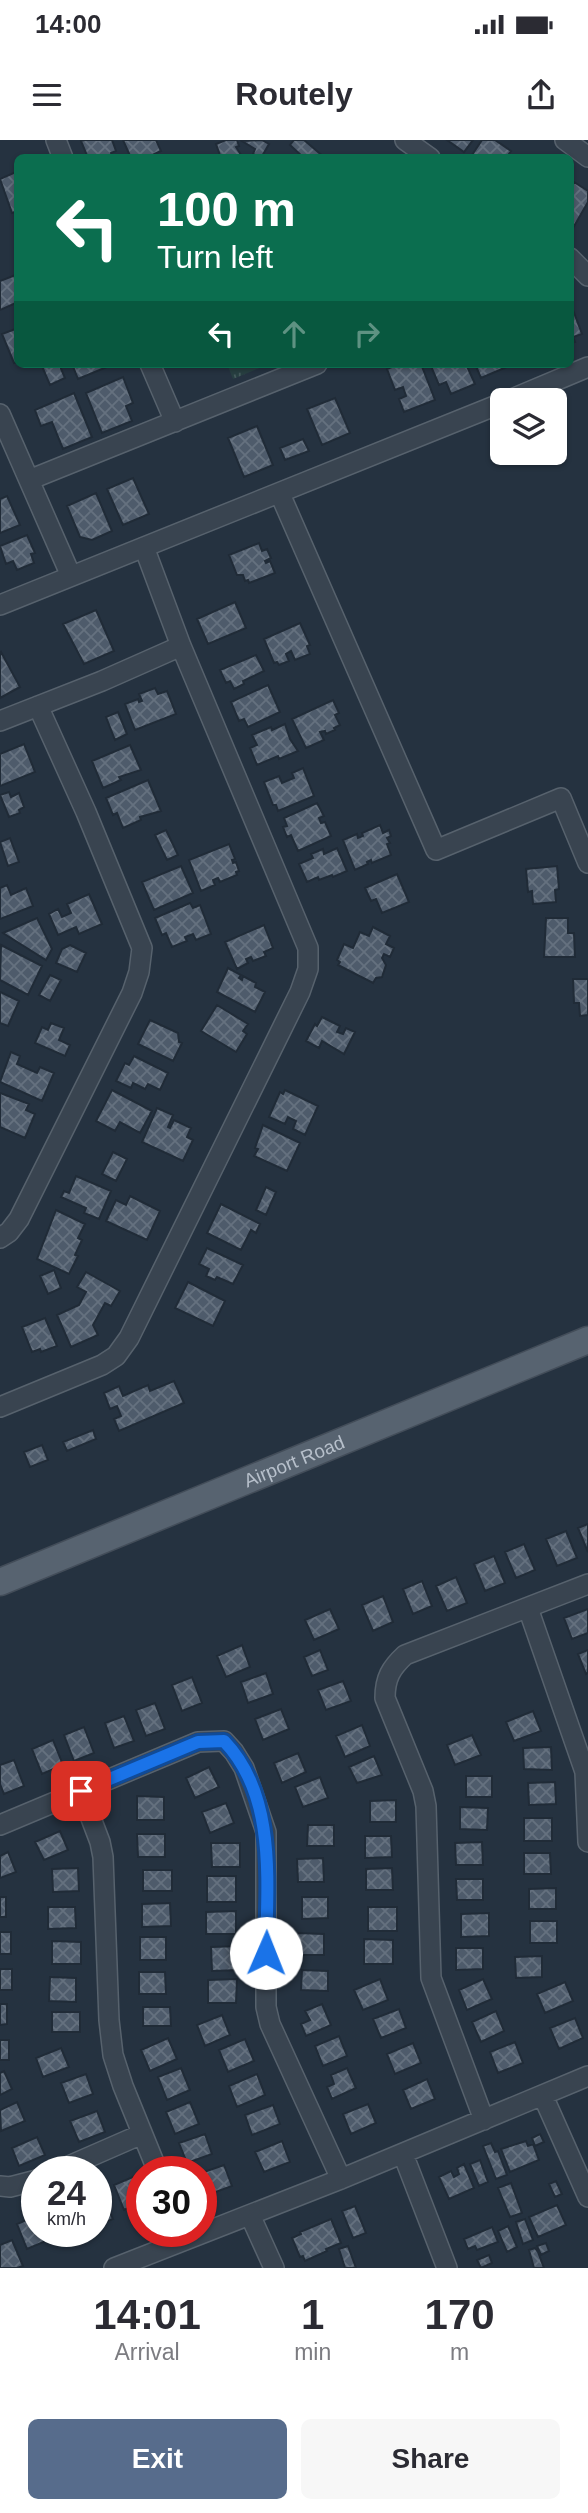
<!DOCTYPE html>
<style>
:root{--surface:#fff;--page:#f7f7f7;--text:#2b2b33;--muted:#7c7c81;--accent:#576c8c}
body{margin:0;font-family:Helvetica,sans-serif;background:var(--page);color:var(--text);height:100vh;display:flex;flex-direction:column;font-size:26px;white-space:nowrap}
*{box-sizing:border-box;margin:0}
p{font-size:23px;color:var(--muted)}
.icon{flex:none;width:38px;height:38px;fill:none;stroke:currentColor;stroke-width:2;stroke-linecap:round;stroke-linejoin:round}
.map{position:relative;height:2128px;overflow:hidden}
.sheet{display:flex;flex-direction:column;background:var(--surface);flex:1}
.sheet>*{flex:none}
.hud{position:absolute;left:14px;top:14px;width:560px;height:214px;border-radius:10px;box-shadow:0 2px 5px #0004;background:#0b6e4f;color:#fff;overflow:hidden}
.buttons{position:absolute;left:490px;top:248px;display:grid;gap:14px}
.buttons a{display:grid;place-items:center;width:77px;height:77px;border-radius:10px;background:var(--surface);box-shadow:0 2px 5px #0004;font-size:35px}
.speed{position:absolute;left:21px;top:2016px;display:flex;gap:14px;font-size:35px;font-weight:700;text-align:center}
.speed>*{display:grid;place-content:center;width:91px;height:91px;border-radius:50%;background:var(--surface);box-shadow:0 2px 5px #0004;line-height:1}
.speed small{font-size:18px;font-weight:400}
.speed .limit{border:10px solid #d22;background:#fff;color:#111}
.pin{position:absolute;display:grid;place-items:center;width:60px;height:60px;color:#fff;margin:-30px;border-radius:14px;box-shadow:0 4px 10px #0006}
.me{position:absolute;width:77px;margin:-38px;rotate:1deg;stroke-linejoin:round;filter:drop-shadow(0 0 5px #0008)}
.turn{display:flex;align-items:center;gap:24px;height:147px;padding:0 28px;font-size:32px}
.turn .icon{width:91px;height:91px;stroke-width:2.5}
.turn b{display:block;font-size:49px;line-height:60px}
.lanes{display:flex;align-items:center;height:66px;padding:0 28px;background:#0003;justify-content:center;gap:35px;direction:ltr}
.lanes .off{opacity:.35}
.eta{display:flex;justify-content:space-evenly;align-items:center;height:119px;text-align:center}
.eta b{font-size:42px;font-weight:700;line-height:49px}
.cta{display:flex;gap:14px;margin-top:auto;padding:14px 28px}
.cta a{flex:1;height:80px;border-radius:10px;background:var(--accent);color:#fff;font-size:28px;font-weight:700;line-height:80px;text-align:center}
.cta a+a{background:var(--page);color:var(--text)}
.status{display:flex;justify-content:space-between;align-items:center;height:49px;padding:0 35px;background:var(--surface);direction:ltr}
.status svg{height:19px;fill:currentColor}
header{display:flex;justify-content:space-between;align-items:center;height:91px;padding:0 28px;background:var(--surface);font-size:32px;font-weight:700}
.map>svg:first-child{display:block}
</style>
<div class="status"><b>14:00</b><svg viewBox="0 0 49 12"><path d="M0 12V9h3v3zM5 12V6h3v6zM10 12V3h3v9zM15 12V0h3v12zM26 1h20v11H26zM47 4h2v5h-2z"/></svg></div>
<header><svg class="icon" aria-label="menu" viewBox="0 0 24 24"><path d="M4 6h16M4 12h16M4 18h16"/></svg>Routely<svg class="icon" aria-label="share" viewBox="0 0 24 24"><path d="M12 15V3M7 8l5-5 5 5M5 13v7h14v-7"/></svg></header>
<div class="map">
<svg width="588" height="2128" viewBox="0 0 588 2128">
<defs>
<pattern id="grass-tufts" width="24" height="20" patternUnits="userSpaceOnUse" patternTransform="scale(1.75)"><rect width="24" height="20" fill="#273f41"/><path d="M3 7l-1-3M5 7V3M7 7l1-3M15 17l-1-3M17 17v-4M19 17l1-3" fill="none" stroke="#44595b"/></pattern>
<pattern id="building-cross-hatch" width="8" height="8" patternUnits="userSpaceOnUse" patternTransform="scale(1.75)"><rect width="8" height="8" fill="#4e5b6b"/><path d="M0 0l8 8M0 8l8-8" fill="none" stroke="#65717f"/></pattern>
</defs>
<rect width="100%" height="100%" fill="#253240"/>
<!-- grass -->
<path fill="url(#grass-tufts)" d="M227,224H269L233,239Z"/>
<!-- building -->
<path fill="url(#building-cross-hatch)" stroke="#202b37" stroke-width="2" d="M85,0H112L116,11L111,13L113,18H88L81,1Z
M123,0H156L161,11L146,18H131Z
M226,0H237L239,6L236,7L243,18H221L216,4Z
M262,0L269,4L261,18L253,14L255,9L242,1Z
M294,0H304L325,18H304L290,5Z
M447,0H473L464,12Z
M482,0H495L511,11L506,18H470Z
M18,31V71L12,73L0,39Z
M574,42L588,51V62L573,88L570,86V49Z
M18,134V162L0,170V141Z
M570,162L582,194L573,197L575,202L570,203Z
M18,188V222L14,223L2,194Z
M41,224H59L65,238L50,245Z
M72,224H114L78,239Z
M399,224H421L435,260L404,272L399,259L406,256L403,247L395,250L387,229Z
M430,224H466L475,244L451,254L446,242L439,245Z
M475,224H508L509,226L481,238Z
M123,237L133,263L126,266L132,281L102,293L86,253Z
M74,253L92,297L63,309L52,282L41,286L35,270Z
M335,258L350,293L322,305L307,269Z
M257,286L273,325L244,337L228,298Z
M303,299L309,311L285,320L280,308Z
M133,338L149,374L123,385L107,349Z
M96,353L112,391L92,400L80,397L67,366Z
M7,356L20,385L0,393V359Z
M27,395L35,413L31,414L34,423L17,430L13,421L6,424L0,406Z
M259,403L262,411L267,409L271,418L265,421L266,423L270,421L275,433L249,443L248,440L245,441L243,435H237L229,415Z
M235,462L246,488L208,504L197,479Z
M96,470L114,511L84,524L63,484Z
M300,483L310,505L307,506L310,514L295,520L291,511L286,514L289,521L279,525L277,522L274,523L264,499Z
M1,512L20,547L0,558V513Z
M256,515L264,531L243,541L244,544L234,549L230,541L226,543L220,530Z
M268,545L280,572L248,587L244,579L239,581L231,562Z
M155,548L158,554L167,551L176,574L135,590L125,564L138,559L139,562L142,561L139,554Z
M333,560L339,573L335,575L340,585L334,588L335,590L326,594L325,591L320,592L324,600L306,608L292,579Z
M118,572L127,594L115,600L106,577Z
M285,584L290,599L298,611L279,619L278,616L257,625L250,608L257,605L252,595L271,587L272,590Z
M24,604L35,632L0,646V614Z
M130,605L141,630L119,637L121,640L103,648L92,621Z
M303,628L314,656L278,671L276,665H273L264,642L279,636L282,643L294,638L292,633Z
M148,640L161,671L140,677L141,680L123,688L117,673L113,675L106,658Z
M9,652L11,657L19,653L24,667L19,670L20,673L9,677L0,655Z
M317,663L324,676L319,678L321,683L325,682L331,696L298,711L291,695L287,697L283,687L287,686L284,678Z
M380,685L383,693L389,690L391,696L387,698L390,703L387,704L391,715L372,723L371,720L367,722L368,724L355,730L343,700L357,694L358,698L363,696L362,693Z
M166,690L178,715L167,720L155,695Z
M10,698L19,722L8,726L0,702Z
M229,704L235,719L232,720L233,723L236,722L239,731L236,732L237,735L220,742L218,738L213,740L215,745L201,751L189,720Z
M337,708L347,731L333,737L332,735L319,740L318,737L307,742L299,724L313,718L311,714L323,709L324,714Z
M181,726L193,753L154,770L142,742Z
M557,726L559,749L555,750L556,762L533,764L532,751L528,752L526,729Z
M397,734L409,762L382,773L376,759L371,761L365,748Z
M7,745L11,755L26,748L33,766L0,779V748Z
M89,754L102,784L79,794L76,787L58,795L49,774L58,769L62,777L71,773L67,764Z
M190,763L193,768L200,765L211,794L196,800L193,794L185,797L187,801L172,807L166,793L162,795L155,778Z
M37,778L52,809L46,820L3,793Z
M546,778H568V793H574L575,817H544Z
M264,785L273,808L264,812L266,816L253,821L251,817L246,819L248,823L237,829L225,802Z
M373,787L390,796L386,804L394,808L390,817L384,814L382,818L386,825L382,837L376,838L373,843L338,825L340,822L337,820L344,804L353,808L360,792L369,796Z
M1,805L42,826L28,855L0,840Z
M70,805L86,813L77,832L56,823L62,809Z
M228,828L241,835L239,838L242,840L243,836L256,843L255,847L265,852L255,872L217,852Z
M50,835L61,840L50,861L39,855Z
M573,839H588V875L580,876L579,863H574Z
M0,852L19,861L8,886L0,883Z
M217,865L248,884L243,891L247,894L236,912L201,891Z
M322,877L340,886L337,892L343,894L346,888L355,892L344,914L322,901L319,908L306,901L315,884L317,886Z
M150,880L178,893L179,902L182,903L173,921L138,904Z
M51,883L64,888L59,900L70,905L65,916L35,903L42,887L48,890Z
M11,912L20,916L17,924L37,933L40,927L54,933L42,961L0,942Z
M134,916L168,933L160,950L148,944L145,949L133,943L131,948L116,941L125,923L129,925Z
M112,950L152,971L140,993L120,982L115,991L96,981Z
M285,950L318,966L305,995L293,989L296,981L288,977L285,984L269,977L280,952L283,954Z
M0,953L29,964L26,970L35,974L25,998L0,987Z
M157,968L173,975L168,987L170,988L174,980L191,988L187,997L193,1000L183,1021L142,1002Z
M263,985L300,1003L287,1031L254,1016L258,1009L255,1008Z
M113,1012L127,1019L116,1041L102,1034Z
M76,1036L111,1051L99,1079L84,1073L86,1068L61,1057L64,1051L69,1053Z
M266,1047L276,1052L266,1075L256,1070Z
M130,1056L160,1071L147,1100L106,1081L116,1060L126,1065Z
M221,1064L260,1084L256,1093L251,1090L241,1110L207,1093Z
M56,1070L85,1084L78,1098L82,1100L75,1115L78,1116L69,1134L37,1119Z
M207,1108L243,1125L233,1144L217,1137L215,1140L206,1136L209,1129L199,1124Z
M54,1130L61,1148L48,1154L40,1136Z
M86,1132L120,1151L111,1166L105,1163L93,1185L98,1195L71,1207L57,1175L79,1165L86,1152L77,1147Z
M188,1142L225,1161L213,1186L175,1168Z
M45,1178L57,1206L41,1212L40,1209L32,1212L22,1187Z
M174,1241L184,1263L119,1291L114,1279L121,1276L117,1266L110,1269L104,1253L119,1246L123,1256L148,1245L150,1251Z
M93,1290L96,1299L67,1311L63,1302Z
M42,1305L48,1320L30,1327L24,1312Z
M588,1384V1412L578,1388Z
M566,1391L577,1418L557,1426L546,1399Z
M524,1404L535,1430L516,1438L505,1412Z
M494,1416L505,1443L485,1451L474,1424Z
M456,1437L467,1463L447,1471L436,1446Z
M422,1441L432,1466L413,1474L403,1449Z
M383,1456L393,1482L373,1491L362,1465Z
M330,1469L339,1489L314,1500L305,1480Z
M588,1469V1493L572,1499L564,1478Z
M242,1505L250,1527L226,1537L217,1516Z
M320,1510L328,1530L312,1536L304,1517Z
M588,1510V1533L586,1534L578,1514Z
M266,1533L273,1554L248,1563L241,1542Z
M192,1537L202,1563L182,1571L172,1545Z
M343,1541L351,1561L326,1570L318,1550Z
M155,1563L165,1589L146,1596L136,1570Z
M281,1569L289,1589L263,1600L255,1579Z
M533,1571L541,1591L514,1601L506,1582Z
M124,1576L134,1601L114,1608L105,1583Z
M362,1585L370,1606L345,1617L336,1596Z
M84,1587L94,1613L74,1621L64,1595Z
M472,1595L481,1615L455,1625L447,1605Z
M53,1600L63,1625L42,1634L32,1609Z
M551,1607L552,1630L524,1629L523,1608Z
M298,1613L306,1632L282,1643L274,1623Z
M374,1616L382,1635L357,1643L349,1627Z
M14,1620L24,1646L4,1654L0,1644V1625Z
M209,1627L219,1647L195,1658L186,1638Z
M466,1636H492V1657H466Z
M320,1637L328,1658L303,1667L295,1647Z
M555,1642L556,1664L529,1665L528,1643Z
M137,1656L164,1657V1680H137Z
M396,1660V1682H370V1661Z
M226,1663L234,1683L210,1693L202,1672Z
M460,1667L488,1668L487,1690L460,1689Z
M524,1678H552V1701H524Z
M308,1685H334V1706H307Z
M60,1691L68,1710L44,1720L35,1702Z
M137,1694H165V1717H138Z
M365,1696H391L392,1717L365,1718Z
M482,1702L483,1725H456L455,1703Z
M211,1703H240V1727H212Z
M8,1712L16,1732L0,1738V1716Z
M524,1713H550L551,1734H524Z
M323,1718L324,1742H298L297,1719Z
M78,1728L79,1751L53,1752L52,1729Z
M392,1728L393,1750H366V1729Z
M143,1730H172V1751H143Z
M207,1736H236V1762H207Z
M456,1739H483V1760H457Z
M556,1748V1769H529V1749Z
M0,1757H6V1777H0Z
M302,1757H328V1778L302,1779Z
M170,1763L171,1786L142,1787V1764Z
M48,1767H75L76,1788L48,1789Z
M368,1767H397V1791H368Z
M236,1771V1794H206V1772Z
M489,1773V1796L461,1797V1774Z
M530,1781H557V1803H530Z
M0,1792H11V1814H0Z
M297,1793L324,1794V1815H296Z
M140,1797H166V1820H140Z
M364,1799L393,1800V1824H364Z
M52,1801L81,1802V1824H52Z
M240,1806L241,1830L212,1831L211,1807Z
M456,1808H483V1829L456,1830Z
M542,1816V1837L516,1838L515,1817Z
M0,1829H12V1850H0Z
M302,1830L328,1831V1851L301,1850Z
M139,1832H165L166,1854H139Z
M50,1837L76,1838V1862L49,1861Z
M237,1839L236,1863H208V1840Z
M380,1839L388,1860L363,1870L354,1850Z
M483,1839L492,1859L467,1870L459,1850Z
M565,1842L573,1861L545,1873L537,1854Z
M0,1864H7V1884L0,1885Z
M322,1864L331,1885L306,1896L301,1884L310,1880L305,1871Z
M143,1867H170L171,1886H143Z
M399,1869L406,1888L381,1898L373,1879Z
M496,1871L504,1891L481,1902L472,1882Z
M52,1872H80V1892H52Z
M222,1875L230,1895L205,1906L197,1885Z
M575,1878L583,1898L559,1909L550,1888Z
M339,1896L347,1916L323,1926L315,1906Z
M168,1898L177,1919L150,1931L141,1910Z
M245,1899L254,1921L228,1932L219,1910Z
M0,1900H9V1920H0Z
M515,1902L523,1923L498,1933L490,1912Z
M413,1903L421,1923L395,1934L387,1914Z
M61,1908L69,1927L43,1937L36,1918Z
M181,1928L190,1950L167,1960L158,1937Z
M347,1928L356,1948L332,1959L327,1947L334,1944L331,1935Z
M4,1931L12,1949L0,1955V1933Z
M86,1934L93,1954L69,1963L61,1943Z
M257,1934L265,1955L237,1967L229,1946Z
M427,1939L435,1959L411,1969L403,1950Z
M17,1962L25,1981L1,1991L0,1970Z
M190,1962L199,1984L175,1994L166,1972Z
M368,1964L376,1983L351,1994L343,1974Z
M273,1965L280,1984L252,1995L245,1975Z
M97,1971L105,1992L79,2002L70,1981Z
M205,1994L212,2014L187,2023L179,2003Z
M540,1994L544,2002L535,2006L532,1998Z
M37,1997L45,2015L19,2026L12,2008Z
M282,2001L290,2022L264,2032L255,2012Z
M526,2001L528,2006L533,2004L539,2020L510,2032L501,2009Z
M491,2003L495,2012L498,2011L507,2035L496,2039L483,2006Z
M480,2020L488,2042L479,2046L470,2024Z
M464,2024L474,2048L449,2059L439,2037L451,2031L454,2037L459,2034L457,2028Z
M224,2025L232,2046L205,2056L201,2047V2033Z
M135,2036L142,2052V2062L124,2070L114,2045Z
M556,2041L562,2054L555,2057L549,2044Z
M511,2043L522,2073L510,2077L498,2048Z
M102,2054L113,2079L96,2086V2056Z
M557,2065L566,2085L538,2097L529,2077Z
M355,2066L366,2093L353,2098L342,2071Z
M36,2076L37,2091H42L46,2101L27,2109L17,2084Z
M331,2079L341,2103L326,2109L327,2111L305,2121L303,2116L300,2117L292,2098L301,2094L300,2092Z
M525,2079L533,2100L523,2104L516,2082Z
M508,2086L517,2107L507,2112L498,2091Z
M492,2087L498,2102L477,2110L475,2106L468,2109L464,2099Z
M57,2091H80L81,2092L61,2101Z
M12,2100L23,2126L17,2128H0V2105Z
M546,2103L549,2111L541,2115L537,2106Z
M348,2106L356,2128H345L339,2109Z
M535,2108L538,2112L544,2128H534L529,2110Z
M489,2115L492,2123L481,2128L477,2120Z"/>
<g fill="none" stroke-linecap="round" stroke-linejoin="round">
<!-- minor casing -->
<g stroke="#57626d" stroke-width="22">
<path id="minor" d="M56,0L63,18
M405,0L430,18
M565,0L588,17
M570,118L588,136
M150,224L175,282
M507,261L588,227
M0,274L71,436
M29,340L317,224
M280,354L436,710L561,658L588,723
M0,465L502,263
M0,581L102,541L181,506
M0,1098L9,1092L19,1079L132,853L139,832L142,808L86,672L38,566
M0,1267L102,1225L116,1216L129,1198L300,852L308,829V808L181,506L144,407
M528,1468L585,1632L588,1702
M81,1652L100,1702L103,1717L109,1880L113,1915L123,1946L158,2032
M0,1685L198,1602L224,1601L234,1612L244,1628L266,1692V1867L270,1884L341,2039
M543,1956L588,2057
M484,1980L431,1838L426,1666L423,1651L385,1558C385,1538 391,1528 405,1515L588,1444
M403,2014L447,2128
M55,2032L142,1994
M0,2046L10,2047L37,2040
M250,2075L274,2128
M114,2128L341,2039L588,1936"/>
</g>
<!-- major casing -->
<g stroke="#434d59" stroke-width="29">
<g id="major">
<path id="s1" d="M0,1442L588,1200"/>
</g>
</g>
<!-- minor -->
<use href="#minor" stroke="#394450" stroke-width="19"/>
<!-- major -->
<use href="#major" stroke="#576370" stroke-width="26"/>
</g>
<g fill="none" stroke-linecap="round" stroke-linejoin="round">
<!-- route casing -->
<g stroke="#114b97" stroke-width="18">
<path id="route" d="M81,1651L198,1602L224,1601C277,1656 267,1743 266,1813"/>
</g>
<!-- route -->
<use href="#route" stroke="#1a73e8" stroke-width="12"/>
</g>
<g text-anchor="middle" stroke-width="5" stroke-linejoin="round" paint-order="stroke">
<!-- street labels -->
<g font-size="19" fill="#b6bfca" stroke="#1e2935">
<text dy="7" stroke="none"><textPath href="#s1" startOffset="318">Airport Road</textPath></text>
</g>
</g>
</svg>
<div class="buttons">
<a><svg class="icon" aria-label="layers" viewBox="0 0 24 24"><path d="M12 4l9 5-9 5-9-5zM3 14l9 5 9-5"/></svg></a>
</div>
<div class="speed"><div>24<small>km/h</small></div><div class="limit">30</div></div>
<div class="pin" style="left:81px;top:1651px;background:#d93025"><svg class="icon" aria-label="arrive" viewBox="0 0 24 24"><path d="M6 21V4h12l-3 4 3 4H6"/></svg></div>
<svg class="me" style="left:266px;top:1813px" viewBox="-20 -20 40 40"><circle r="19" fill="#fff"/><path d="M0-13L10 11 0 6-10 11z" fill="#1a73e8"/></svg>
<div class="hud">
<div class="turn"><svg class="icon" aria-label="left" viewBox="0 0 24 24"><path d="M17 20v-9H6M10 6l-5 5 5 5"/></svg><div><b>100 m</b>Turn left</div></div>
<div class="lanes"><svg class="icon" aria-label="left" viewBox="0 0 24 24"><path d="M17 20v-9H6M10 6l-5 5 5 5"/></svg><svg class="icon off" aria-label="ahead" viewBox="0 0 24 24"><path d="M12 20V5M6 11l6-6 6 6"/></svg><svg class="icon off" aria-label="right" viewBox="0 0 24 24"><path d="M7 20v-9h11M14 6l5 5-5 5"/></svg></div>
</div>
</div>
<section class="sheet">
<div class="eta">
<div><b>14:01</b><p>Arrival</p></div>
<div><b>1</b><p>min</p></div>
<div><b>170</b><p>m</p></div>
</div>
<div class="cta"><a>Exit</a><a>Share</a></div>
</section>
